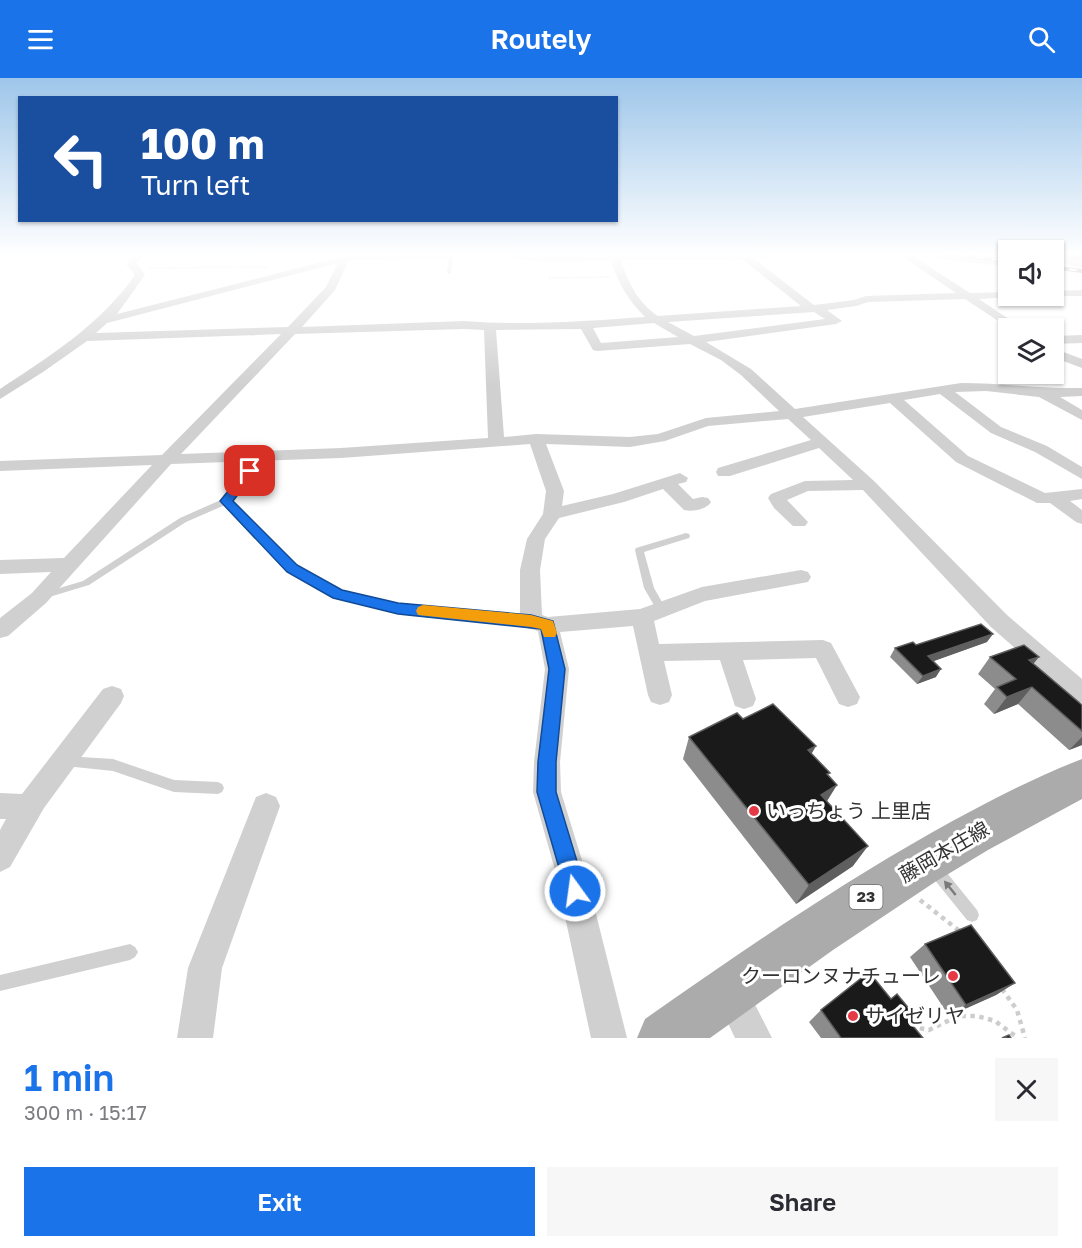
<!DOCTYPE html>
<meta charset="utf-8">
<style>
:root{--surface:#fff;--page:#f7f7f7;--text:#2b2b33;--muted:#7c7c81;--accent:#1a73e8}
body{margin:0;font-family:"Golos Text","Noto Sans JP",sans-serif;background:var(--page);color:var(--text);height:100vh;display:flex;flex-direction:column;font-size:22px;white-space:nowrap}
*{box-sizing:border-box;margin:0}
p{font-size:20px;color:var(--muted)}
.icon{flex:none;width:33px;height:33px;fill:none;stroke:currentColor;stroke-width:2;stroke-linecap:round;stroke-linejoin:round}
.map{position:relative;height:960px;overflow:hidden}
.side{display:flex;flex-direction:column;background:var(--surface);flex:1}
.side>*{flex:none}
.hud{position:absolute;left:18px;top:18px;width:600px;height:126px;border-radius:0px;box-shadow:0 2px 4px #0004;background:#1a4fa0;color:#fff;overflow:hidden}
.buttons{position:absolute;left:998px;top:162px;display:grid;gap:12px}
.buttons a{display:grid;place-items:center;width:66px;height:66px;border-radius:0px;background:var(--surface);box-shadow:0 2px 4px #0004;font-size:30px}
.pin{position:absolute;display:grid;place-items:center;width:51px;height:51px;color:#fff;margin:-26px;border-radius:12px;box-shadow:0 3px 9px #0006}
.me{position:absolute;width:66px;margin:-33px;rotate:346deg;stroke-linejoin:round;filter:drop-shadow(0 0 4px #0008)}
.turn{display:flex;align-items:center;gap:21px;height:126px;padding:0 24px;font-size:27px}
.turn .icon{width:78px;height:78px;stroke-width:2.5}
.turn b{display:block;font-size:42px;line-height:51px}
.round{display:grid;place-items:center;flex:none;width:63px;height:63px;border-radius:0px;background:var(--page)}
.head{display:flex;align-items:center;justify-content:space-between;height:102px;padding:0 24px}
h1{font-size:36px;font-weight:600;line-height:45px;color:var(--accent)}
.primary-button{display:flex;gap:12px;margin-top:auto;padding:12px 24px}
.primary-button a{flex:1;height:69px;border-radius:0px;background:var(--accent);color:#fff;font-size:24px;font-weight:600;line-height:69px;text-align:center}
.primary-button a+a{background:var(--page);color:var(--text)}
header{display:flex;justify-content:space-between;align-items:center;height:78px;padding:0 24px;background:var(--accent);color:#fff;font-size:27px;font-weight:600}
.map>svg:first-child{display:block}
</style>
<header><svg class="icon" aria-label="menu" viewBox="0 0 24 24"><path d="M4 6h16M4 12h16M4 18h16"/></svg>Routely<svg class="icon" aria-label="search" viewBox="0 0 24 24"><circle cx="10" cy="10" r="6"/><path d="M15 15l6 6"/></svg></header>
<div class="map">
<svg width="1082" height="960" viewBox="0 0 1082 960">
<rect width="100%" height="100%" fill="#fff"/>
<g fill="none" stroke-linecap="round" stroke-linejoin="round">
<!-- path-far1 -->
<path stroke="#cdcdcd" stroke-width="1.5" stroke-dasharray="1.5 1.5" stroke-linecap="butt" d="M150,190L269,189
M549,200L610,199"/>
<!-- path -->
<path stroke="#cdcdcd" stroke-width="4.5" stroke-dasharray="4.5 4.5" stroke-linecap="butt" d="M920,822L962,855
M1002,911L1017,932L1025,960
M911,948L929,952L958,938H977L995,943L1018,960"/>
<!-- lane -->
<path fill="#d0d0d0" fill-rule="evenodd" d="M449,176L453,177L451,195L449,196L447,195Z
M259,376H262L266,378L230,423L295,489L341,514L398,526L531,539L535,540L536,543L535,546L531,547L398,534L335,519L289,493L225,427L186,444L89,507L46,520L43,519L41,517L43,515L83,503L180,440L223,421Z
M686,455L689,456L690,458L689,460L644,474L654,510L666,531L664,534H658L644,510L635,472L636,470Z
M65,678L113,681L174,702L218,704L222,706L224,710L222,714L218,716L174,714L113,693L65,688L61,687L59,683L61,679Z
M934,783L939,785L977,832L979,837L977,842L972,844L967,842L929,795L927,790L929,785Z
M130,866L135,869L138,874L135,879L130,882L0,913V897Z"/>
<!-- street -->
<path fill="#d0d0d0" fill-rule="evenodd" d="M136,175H146L137,185L145,197L117,236L341,179L344,175C426,175 522,177 610,177V175H796L792,178L753,180L814,227L854,222L866,218L956,215L897,175H908L970,215L1008,214V218H1013L1012,219L979,221L1022,250H1009L965,221L868,224L856,228L827,232L842,243L836,246L706,264L751,291L795,331L961,305C1002,305 1041,311 1082,310V318L1060,319L1082,332V342L1039,319L986,313L955,314L1001,349L1047,368L1082,389V401L1035,374L991,355L940,316L904,322L968,378L1045,415L1082,411V421L1070,423L1082,432V446L1076,444L1050,425H1037L956,384L890,325L803,339L874,403L1007,537L1082,601V625L1074,622L991,549L863,412L808,413L787,422L808,444L805,448H793L774,430L768,420L771,416L805,403L853,402L819,370L730,398H718L716,394L718,390L811,362L788,341L708,348L665,363L630,369L546,366L564,413L562,428L613,416L680,395L688,400L686,404L678,406L693,421L702,419L708,420L711,424C706,432 692,434 684,432L663,411L624,424L559,440L545,461L540,492L542,537L548,539L640,531L702,509L801,492L808,494L811,499L808,504L705,523L654,543L659,566L823,562L831,565L860,619L857,626L848,629L839,626L816,580L743,582L756,621L753,628L744,631L735,628L720,582L664,583L672,617L669,624L660,627L651,624L648,617L633,548L560,554L569,591L560,684L561,714L585,792L627,960H591L555,792L533,714L534,684L545,591L538,553L523,549L520,543V492L527,461L543,436L546,413L530,366L341,380L171,386L46,525L8,558L0,560V540L32,515L51,494L0,496V482L64,480L152,387L0,393V383L162,377L281,256L87,263L43,294L0,321V311C50,278 100,247 135,197L126,186ZM506,178C540,186 577,183 611,182C618,205 628,222 645,239C585,243 524,248 464,243L302,249L335,212L349,182ZM742,181L801,228L658,238C638,225 628,204 621,182ZM338,185L326,209L288,249L96,255L107,245ZM814,234L825,241L694,258L668,244ZM654,245L678,259L601,265L593,250ZM464,251L484,252L488,360L341,370L181,376L295,256ZM581,251L593,272L597,273L690,266L721,282L741,297L779,333L706,340L658,356L630,359L536,356L504,359L496,252Z
M917,175H942L1008,183V189L922,178Z
M1053,176L1082,184V190L1053,182Z
M1082,212V218H1049H1053V213Z
M1082,257V265L1053,266V258Z
M1053,270L1082,281V290L1053,279Z
M112,608L121,611L124,618L121,625L44,730L10,789L0,794V752L6,741H0V715L22,716L103,611Z
M266,715L276,719L280,728L222,890L213,960H177L188,890L256,719Z
M730,896L742,901L772,960H735L713,913L718,901Z"/>
<!-- primary -->
<path fill="#ababab" fill-rule="evenodd" d="M1082,681V721L988,772L935,804L833,872L710,960H637L645,941C738,876 832,811 931,755C980,728 1030,701 1082,681Z"/>
<!-- highway -->
<path fill="#9a9a9a" fill-rule="evenodd" d="M1059,175H1082V183L1061,178Z"/>
<!-- rail casing -->
<g stroke="#888" stroke-width="4">
<path id="rail" d="M944,175L1008,183
M1053,189L1082,193"/>
</g>
<!-- rail -->
<use href="#rail" stroke="#fff" stroke-width="2" stroke-dasharray="8" stroke-linecap="butt"/>
</g>
<!-- wall -->
<path fill="#8c8c8c" d="M987,564L933,583L936,599L917,606L890,579L895,570L916,567Z
M990,579L1033,586L1082,627V667L1069,672L1018,626L994,636L984,626L995,611L978,596Z
M743,641L812,676L828,698L827,724L853,788L796,826L683,681L689,659Z
M925,866L1015,905L996,917L949,938L910,879Z
M891,921L923,960H821L809,944L821,932Z"/>
<!-- shaded-wall -->
<path fill="#5f5f5f" d="M993,556L987,564L923,587L928,578Z
M1039,579L1025,596L1029,582Z
M941,591L936,599L917,606L923,598Z
M1032,609L1018,626L994,636L1007,619Z
M1082,659V667L1069,672Z
M816,668L804,689L808,672Z
M837,707L824,728L821,717Z
M868,768L853,788L796,826L809,807Z
M1015,905L996,917L949,938L966,927Z"/>
<!-- building -->
<path fill="#1a1a1a" stroke="#5f5f5f" stroke-width="1.5" d="M981,546L993,556L928,578L941,591L923,598L895,570L913,564L916,567Z
M1024,567L1039,579L1029,582L1082,627V653L1032,609L1007,619L997,609L1016,601L990,579Z
M773,626L816,668L808,672L830,695L827,696L837,707L821,717L868,768L809,807L689,659L737,635L743,641Z
M971,847L1015,905L966,927L925,866Z
M869,894L891,921L897,916L915,938L909,943L923,960H841L821,932Z
M1009,957L1011,960H1002Z"/>
<!-- one-way arrows -->
<defs><path id="oneway-solid" d="M-6-.8H1V-3.2L6.5 0L1 3.2V.8H-6Z" transform="scale(1.5)"/></defs>
<use fill="#7a7a7a" href="#oneway-solid" transform="translate(950 810) rotate(-129)"/>
<!-- sky -->
<linearGradient id="sky" x2="0" y2="1"><stop stop-color="#9ec6ea"/><stop offset="0.57" stop-color="#fff"/><stop offset="1" stop-color="#fff" stop-opacity="0"/></linearGradient>
<rect width="1082" height="309" fill="url(#sky)"/>
<!-- route -->
<path fill="#1a73e8" stroke="#114b97" stroke-width="1.5" d="M250,390L256,393L233,423L297,487L342,512L398,525L531,537L553,543L565,591L556,684V714L586,813L583,821L575,824L568,821L537,714L538,684L549,591L541,551L398,536L333,520L287,494L220,423L246,391Z"/>
<!-- slow -->
<path fill="#f59e0b" d="M423,527L531,537L553,543L557,555L555,559H544L541,551L531,549L418,537L416,533L418,529Z"/>
<!-- markers -->
<g fill="#e63946" stroke="#fff" stroke-width="2">
<circle cx="754" cy="733" r="6"/>
<circle cx="953" cy="898" r="6"/>
<circle cx="853" cy="938" r="6"/>
</g>
<g text-anchor="middle" stroke-width="6" stroke-linejoin="round" paint-order="stroke">
<!-- shield labels -->
<rect fill="#fff" stroke="#707070" stroke-width="1.5" x="849.5" y="807" width="33" height="24" rx="4.5"/>
<g font-size="15" font-weight="bold" fill="#333">
<text x="866" y="824">23</text>
</g>
<!-- near-poi labels -->
<g font-size="20" fill="#333" stroke="#fff" text-anchor="start">
<text x="766" y="740">いっちょう 上里店</text>
<text x="941" y="905" text-anchor="end">クーロンヌナチューレ</text>
<text x="865" y="945">サイゼリヤ</text>
</g>
<!-- near-street labels -->
<g font-size="20" fill="#333" stroke="#fff">
<text transform="translate(944 774) rotate(-30)" y="7">藤岡本庄線</text>
</g>
</g>
</svg>
<div class="buttons">
<a><svg class="icon" aria-label="sound" viewBox="0 0 24 24"><path d="M4 9h4l5-4v14l-5-4H4zM17 9q2 3 0 6"/></svg></a>
<a><svg class="icon" aria-label="layers" viewBox="0 0 24 24"><path d="M12 4l9 5-9 5-9-5zM3 14l9 5 9-5"/></svg></a>
</div>
<div class="pin" style="left:250px;top:393px;background:#d93025"><svg class="icon" aria-label="arrive" viewBox="0 0 24 24"><path d="M6 21V4h12l-3 4 3 4H6"/></svg></div>
<svg class="me" style="left:575px;top:813px" viewBox="-20 -20 40 40"><circle r="17" fill="#1a73e8" stroke="#fff" stroke-width="3"/><path d="M0-11L8 9 0 5-8 9z" fill="#fff"/></svg>
<div class="hud">
<div class="turn"><svg class="icon" aria-label="left" viewBox="0 0 24 24"><path d="M17 20v-9H6M10 6l-5 5 5 5"/></svg><div><b>100 m</b>Turn left</div></div>
</div>
</div>
<section class="side">
<div class="head"><div><h1>1 min</h1><p>300 m · 15:17</p></div><a class="round"><svg class="icon" aria-label="close" viewBox="0 0 24 24"><path d="M6 6l12 12M18 6L6 18"/></svg></a></div>
<div class="primary-button"><a>Exit</a><a>Share</a></div>
</section>
